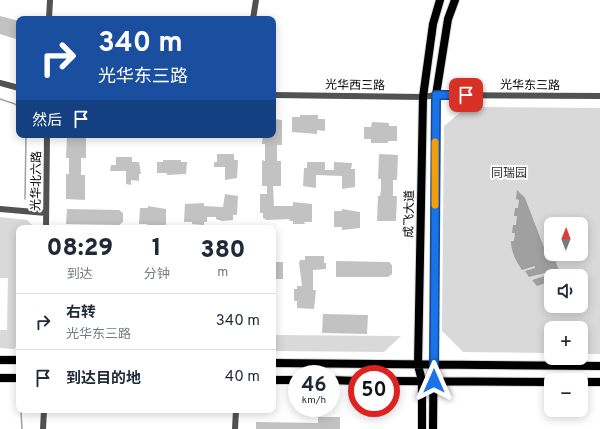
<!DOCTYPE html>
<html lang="zh">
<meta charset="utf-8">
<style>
:root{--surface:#fff;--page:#f2f2f3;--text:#1f2937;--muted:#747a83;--line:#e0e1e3}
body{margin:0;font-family:Overpass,"Noto Sans SC",sans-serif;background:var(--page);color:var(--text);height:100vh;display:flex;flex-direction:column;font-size:15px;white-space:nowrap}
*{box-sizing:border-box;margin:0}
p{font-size:13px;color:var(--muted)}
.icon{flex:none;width:22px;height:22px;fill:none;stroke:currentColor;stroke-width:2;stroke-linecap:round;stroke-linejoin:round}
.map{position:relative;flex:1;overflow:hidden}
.drawer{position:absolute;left:16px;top:225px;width:260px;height:188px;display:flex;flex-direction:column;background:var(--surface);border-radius:8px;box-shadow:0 2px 10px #0003}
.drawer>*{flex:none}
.top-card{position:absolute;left:16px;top:16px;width:260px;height:122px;border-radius:8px;box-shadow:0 2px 10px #0003;background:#1a4fa0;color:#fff;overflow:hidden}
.needle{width:26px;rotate:1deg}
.fabs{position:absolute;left:544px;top:217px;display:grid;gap:8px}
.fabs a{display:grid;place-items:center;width:44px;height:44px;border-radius:8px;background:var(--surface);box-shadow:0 2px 10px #0003;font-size:20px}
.speed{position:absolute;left:288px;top:365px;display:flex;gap:8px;font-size:20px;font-weight:700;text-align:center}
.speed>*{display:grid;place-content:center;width:52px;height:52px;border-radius:50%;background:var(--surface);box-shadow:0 2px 10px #0003;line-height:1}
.speed small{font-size:10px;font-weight:400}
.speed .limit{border:6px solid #d22;background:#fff;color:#111}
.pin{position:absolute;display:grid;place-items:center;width:34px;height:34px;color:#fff;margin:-17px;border-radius:8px;box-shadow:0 2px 6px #0006}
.me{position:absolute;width:44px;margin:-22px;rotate:0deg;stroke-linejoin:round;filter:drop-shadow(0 0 3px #0008)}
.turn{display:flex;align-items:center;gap:14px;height:84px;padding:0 16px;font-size:18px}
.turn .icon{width:52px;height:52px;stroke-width:2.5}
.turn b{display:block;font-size:28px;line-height:34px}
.then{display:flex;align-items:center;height:38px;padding:0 16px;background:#0003;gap:8px;font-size:15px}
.eta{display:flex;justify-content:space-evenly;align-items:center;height:68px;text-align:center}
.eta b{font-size:24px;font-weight:800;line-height:28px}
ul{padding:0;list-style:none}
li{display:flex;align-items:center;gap:12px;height:56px;padding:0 16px;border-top:1px solid var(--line)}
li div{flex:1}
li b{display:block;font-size:15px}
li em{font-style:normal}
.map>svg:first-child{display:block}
</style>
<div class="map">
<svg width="600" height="429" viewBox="0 0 600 429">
<rect width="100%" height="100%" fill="#fff"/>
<!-- green -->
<path fill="#d9d9d9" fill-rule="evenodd" d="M467,107L600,108V354H581V328H551V353L463,352L442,331L444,126ZM551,224H581V254H551ZM551,276H581V306H551Z
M0,217L27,220L35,228H19V343L14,349L0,348V330H7L8,278H0Z
M273,335L401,336L384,352L273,351Z"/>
<!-- water -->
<path fill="#a0a0a0" d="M517,190L525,198L545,250L551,248V254H553L561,276H551V281L537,286L532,280L545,276V273L529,277L525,271L535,268V266L522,270C516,261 511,252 511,241H514L515,233H512L513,225H516L517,216H514L515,208H518L519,200L516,199Z"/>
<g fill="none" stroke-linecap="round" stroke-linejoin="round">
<!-- stream -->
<path stroke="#a0a0a0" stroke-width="1.5" d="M0,99L15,104L19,108
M25,199L26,135
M21,411L22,429"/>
</g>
<!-- building -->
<path fill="#c2c2c2" d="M0,16L19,21V40L0,34Z
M300,115H318V119H325V131L317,130V134L292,132V117H300Z
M273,119L282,120V145H277V161H281V186H273L274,206H293V202L312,204V222H304L305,224H293V221H289L290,219L267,220L263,218V213H260V194H267V186H262V160L265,161V144H262L263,135H273Z
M372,122L389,123V126H397V141H388V143H371V139H364V127H371Z
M67,135H86V158H81V175H85V200L66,199V174H69V158H66Z
M217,154H234V160H238L237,178L225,180V167H214V162H217Z
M379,154L398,155L397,180H393V196H397L396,221H377L378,196H380L381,190V179H378Z
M116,157H132V162H139L141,174H139V181L131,180V185L126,184V171H110L111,165H116Z
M163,160H181V162H187L186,174L167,175V173H157V162H163Z
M307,162H325V170H334V162L352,163L351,169H355V187L342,189V176L316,175V188L303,186L304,168H307Z
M225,194L238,196L237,215H233V220L222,221L216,219V217H207V222H204V225L192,224V222H184L185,204L204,203V206L223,207Z
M148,206L166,209V225L147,227V224H139L140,208H148Z
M67,209L119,210L123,213V222L119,225L66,224Z
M342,209L360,212V228L342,230V227H334V211H342Z
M305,256H324V263H326V269L313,270V290H316L314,309L297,308V301H294V289H297V286H302L299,263L300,260H305Z
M336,261L389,262L392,265V274L388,277H336Z
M273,262H283V279H273Z
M323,314L368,315L367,334L322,333Z
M318,417H340V429H256V422L318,423Z"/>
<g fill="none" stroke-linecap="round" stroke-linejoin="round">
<!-- major casing -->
<g stroke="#dbdbdb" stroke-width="10">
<path id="major" d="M0,360H19
M273,363L600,366
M0,378H19
M273,380H297
M331,380L357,381
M391,381L551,382
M581,382H600
M422,429V381L418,365L423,97L433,24L440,0
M433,429L436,95L448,19L455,0"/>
</g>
<!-- minor -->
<path stroke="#525252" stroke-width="6" d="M49,19L50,0
M253,19L256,0
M0,83L19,88
M273,95L423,97L436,95L600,96
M0,209L46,213
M46,228L47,135
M43,429L44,410
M235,429L236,410"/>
<!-- major -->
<use href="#major" stroke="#000" stroke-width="8"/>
</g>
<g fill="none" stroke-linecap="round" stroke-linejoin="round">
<!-- route casing -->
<g stroke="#114b97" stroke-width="10">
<path id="route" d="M434,381L436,95H466"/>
</g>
<!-- route -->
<use href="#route" stroke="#1a73e8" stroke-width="7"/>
<!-- slow -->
<path stroke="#f59e0b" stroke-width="7" d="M435,205V142"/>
</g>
<g text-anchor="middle" stroke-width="4" stroke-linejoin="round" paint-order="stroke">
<!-- street labels -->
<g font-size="12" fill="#000" stroke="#fff">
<text transform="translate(355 85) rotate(1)" y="4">光华西三路</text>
<text transform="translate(530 85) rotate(1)" y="4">光华东三路</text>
<text transform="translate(36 181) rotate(-89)" y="4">光华北六路</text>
<text transform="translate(409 214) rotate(-89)" y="4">成飞大道</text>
</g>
<!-- park labels -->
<g font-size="12" fill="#303030" stroke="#fff">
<text x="509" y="177">同瑞园</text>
</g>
</g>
</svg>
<div class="fabs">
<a><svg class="needle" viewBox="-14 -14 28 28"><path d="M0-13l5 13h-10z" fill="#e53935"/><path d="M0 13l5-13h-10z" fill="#747a83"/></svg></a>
<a><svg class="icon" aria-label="sound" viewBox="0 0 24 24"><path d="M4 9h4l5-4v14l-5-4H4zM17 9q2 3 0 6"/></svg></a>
<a>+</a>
<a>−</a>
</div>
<div class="speed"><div>46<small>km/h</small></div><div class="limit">50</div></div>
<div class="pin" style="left:466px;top:95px;background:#d93025"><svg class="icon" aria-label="arrive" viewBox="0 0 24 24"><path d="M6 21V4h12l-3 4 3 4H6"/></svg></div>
<svg class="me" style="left:434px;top:381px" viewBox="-20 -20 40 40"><path d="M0-17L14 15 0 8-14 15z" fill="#1a73e8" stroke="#fff" stroke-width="4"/></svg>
<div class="top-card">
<div class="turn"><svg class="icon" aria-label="right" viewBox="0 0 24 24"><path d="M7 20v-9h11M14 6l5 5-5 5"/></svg><div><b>340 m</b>光华东三路</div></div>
<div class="then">然后<svg class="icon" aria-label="arrive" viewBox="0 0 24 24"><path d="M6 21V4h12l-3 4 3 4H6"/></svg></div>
</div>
<section class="drawer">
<div class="eta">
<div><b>08:29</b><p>到达</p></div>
<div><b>1</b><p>分钟</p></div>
<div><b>380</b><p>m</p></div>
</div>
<ul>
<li><svg class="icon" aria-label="right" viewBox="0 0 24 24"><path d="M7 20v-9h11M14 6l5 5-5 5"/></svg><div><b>右转</b><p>光华东三路</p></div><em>340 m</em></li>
<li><svg class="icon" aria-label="arrive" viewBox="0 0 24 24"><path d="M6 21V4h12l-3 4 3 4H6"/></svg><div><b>到达目的地</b></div><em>40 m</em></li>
</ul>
</section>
</div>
